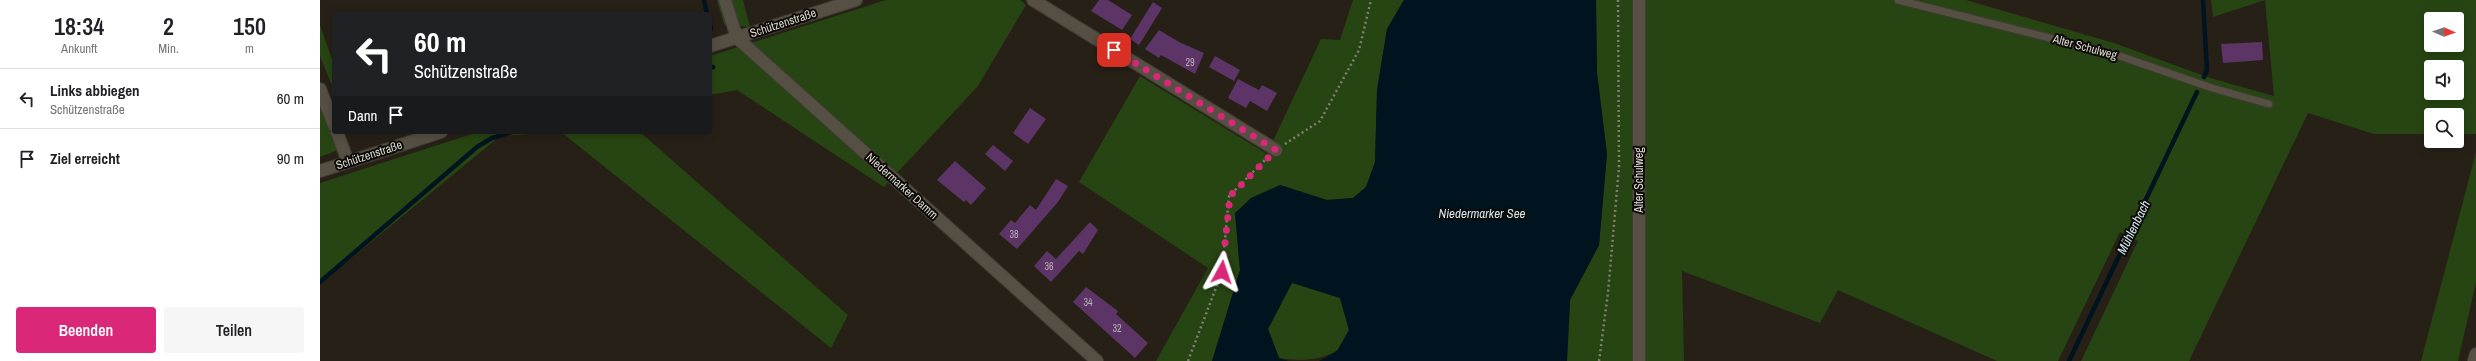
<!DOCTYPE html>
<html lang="de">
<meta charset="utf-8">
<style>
:root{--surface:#fff;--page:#f6f6f6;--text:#202124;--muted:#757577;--line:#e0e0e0;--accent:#db2777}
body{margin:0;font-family:"Archivo Narrow",sans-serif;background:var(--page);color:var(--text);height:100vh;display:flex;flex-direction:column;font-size:15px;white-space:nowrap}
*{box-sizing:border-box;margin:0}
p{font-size:13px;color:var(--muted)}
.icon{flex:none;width:22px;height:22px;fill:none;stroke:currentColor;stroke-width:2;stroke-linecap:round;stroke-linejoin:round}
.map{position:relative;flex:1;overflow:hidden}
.drawer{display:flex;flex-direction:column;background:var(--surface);width:320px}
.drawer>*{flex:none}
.guide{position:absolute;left:12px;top:12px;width:380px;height:122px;border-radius:4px;box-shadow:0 2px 10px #0003;background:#202124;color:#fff;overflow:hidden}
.needle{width:26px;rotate:92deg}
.tools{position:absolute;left:2104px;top:12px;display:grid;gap:8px}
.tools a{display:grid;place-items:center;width:40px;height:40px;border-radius:4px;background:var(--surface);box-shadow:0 2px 10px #0003;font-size:20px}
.pin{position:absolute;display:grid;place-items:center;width:34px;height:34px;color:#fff;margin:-17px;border-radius:8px;box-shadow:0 2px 6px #0006}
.me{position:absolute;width:44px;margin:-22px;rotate:5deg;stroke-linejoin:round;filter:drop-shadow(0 0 3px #0008)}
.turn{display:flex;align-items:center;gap:14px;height:84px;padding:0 16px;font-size:18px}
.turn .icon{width:52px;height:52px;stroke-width:2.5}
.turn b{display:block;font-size:28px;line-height:34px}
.then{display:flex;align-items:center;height:38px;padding:0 16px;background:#0003;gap:8px;font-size:15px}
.eta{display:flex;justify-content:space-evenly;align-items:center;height:68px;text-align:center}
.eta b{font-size:24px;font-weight:600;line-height:28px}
.primary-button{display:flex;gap:8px;margin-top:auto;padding:8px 16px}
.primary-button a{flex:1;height:46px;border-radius:4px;background:var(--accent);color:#fff;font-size:16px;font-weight:600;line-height:46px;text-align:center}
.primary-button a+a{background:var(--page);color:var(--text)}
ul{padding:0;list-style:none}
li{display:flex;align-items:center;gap:12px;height:60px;padding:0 16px;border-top:1px solid var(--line)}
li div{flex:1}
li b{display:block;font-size:15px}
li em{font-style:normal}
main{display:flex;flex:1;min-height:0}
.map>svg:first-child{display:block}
</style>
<main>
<section class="drawer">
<div class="eta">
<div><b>18:34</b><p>Ankunft</p></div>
<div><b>2</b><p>Min.</p></div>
<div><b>150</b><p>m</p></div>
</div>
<ul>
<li><svg class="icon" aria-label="left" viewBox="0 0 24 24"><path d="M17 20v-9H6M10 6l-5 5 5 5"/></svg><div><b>Links abbiegen</b><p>Schützenstraße</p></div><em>60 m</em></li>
<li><svg class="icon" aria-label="arrive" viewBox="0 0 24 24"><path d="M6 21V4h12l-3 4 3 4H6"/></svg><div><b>Ziel erreicht</b></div><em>90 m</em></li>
</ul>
<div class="primary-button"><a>Beenden</a><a>Teilen</a></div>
</section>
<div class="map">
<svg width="2156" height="361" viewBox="0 0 2156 361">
<rect width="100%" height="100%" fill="#272017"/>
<!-- green -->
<path fill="#274512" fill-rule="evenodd" d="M397,0H423L430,27L404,24Z
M566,0H700L706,5L658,86L564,187L417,90L390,95V56Z
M1033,0H1084L1067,29L1057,90L1055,162L1046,187L1033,198L1007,200L960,185L915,213L920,270L892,361H836L888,268L759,182L820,76L947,154L1001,39L1020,40Z
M1276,0H1646L1794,43L1890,78L1954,96L1945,0L1893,17L1891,0H2156V134H2137V115H2111V134H2054L1988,113L1869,361H1761L1818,241L1800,232L1738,361H1677L1518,290L1500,323L1362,271L1364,361H1247L1250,300L1279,245L1287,154L1277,73ZM2111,19H2137V45H2111ZM2111,67H2137V93H2111Z
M0,25L14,65V91L0,56Z
M0,100L18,150L0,157Z
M158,132H320L528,315L511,348L241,132L180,136L0,284V183Z
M2156,152V282L2138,361H2101Z
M972,282L1020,298L1029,330C1026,337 1021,347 1016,351C1000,361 977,361 959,358L948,329Z"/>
<!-- water -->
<path fill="#00141f" d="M1084,0H1276L1277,73L1287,154L1279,245L1250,300L1247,361H999L1017,351L1029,330L1020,298L972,283L948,329L959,358L969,361H892L920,270L915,213L931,198L960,185L1007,200L1033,198L1046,187L1055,162L1057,90L1067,29Z"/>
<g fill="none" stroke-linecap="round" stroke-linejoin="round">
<!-- stream -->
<path stroke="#00141f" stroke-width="4.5" d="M384,0L387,14
M1883,0L1887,70L1884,77
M390,24L391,29
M390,68L393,67
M0,282L157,147L172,138L192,132
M1749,361L1877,92"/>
</g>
<!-- building -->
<path fill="#5c3566" d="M779,0H788L812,15L802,30L771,11Z
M833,2L842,8L819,45L810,39Z
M839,30L859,42L884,53L875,74L841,55L839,58L825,49Z
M1942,42L1943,60L1903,63L1901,44Z
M895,56L920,70L914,81L889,67Z
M918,79L939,90L942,85L957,93L947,111L930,101L926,108L908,98Z
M710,108L726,119L708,144L693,133Z
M673,145L693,161L685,171L665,154Z
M635,161L666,188L651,205L646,200L644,202L617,180Z
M736,179L748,186L738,202L697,249L679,234L691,220L695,223L710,205L716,210Z
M770,222L778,230L763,254L759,251L731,282L714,266L727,251L736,259Z
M766,287L798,311L796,314L828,343L815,358L753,302Z"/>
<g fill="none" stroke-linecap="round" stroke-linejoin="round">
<!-- lane casing -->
<g stroke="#403b34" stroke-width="9">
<path id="lane" d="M1578,0L1794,54L1892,88L1949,104"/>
</g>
<!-- street casing -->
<g stroke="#403b34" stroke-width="14">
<path id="street" d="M405,0L417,38L777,361
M713,0L956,150
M390,46L536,0
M0,89L14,125
M17,132L28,162
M0,171L121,132
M1319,361V0"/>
</g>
<!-- secondary casing -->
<g stroke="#403b34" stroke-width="14">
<path id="secondary" d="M2154,361L2156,354"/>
</g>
<!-- path -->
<path stroke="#827d75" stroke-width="2.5" stroke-dasharray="2 3" stroke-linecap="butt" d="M965,144L1000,121L1039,50L1051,0
M868,361L902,272L909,196L946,159
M1279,361L1288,293L1299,167L1298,0"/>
<!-- lane -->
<use href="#lane" stroke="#564f44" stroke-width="7"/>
<!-- street -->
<use href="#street" stroke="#564f44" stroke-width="12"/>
<!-- secondary -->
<use href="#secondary" stroke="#564f44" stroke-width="12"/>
</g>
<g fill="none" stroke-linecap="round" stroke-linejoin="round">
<!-- route -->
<path stroke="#db2777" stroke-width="7" stroke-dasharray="0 12.6" d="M794,50L956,150L910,196L902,272"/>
</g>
<g text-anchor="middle" stroke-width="4" stroke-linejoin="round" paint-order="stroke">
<!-- number labels -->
<g font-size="10" fill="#bbaeb6">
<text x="870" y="66">29</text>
<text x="694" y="238">38</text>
<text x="729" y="270">36</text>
<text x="768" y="306">34</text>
<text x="797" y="332">32</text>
</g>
<!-- street labels -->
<g font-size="12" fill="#dbd7d1" stroke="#0d0b07">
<text transform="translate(463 23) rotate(-18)" y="4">Schützenstraße</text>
<text transform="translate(1765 47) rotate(15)" y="4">Alter Schulweg</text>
<text transform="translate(49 155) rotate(-18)" y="4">Schützenstraße</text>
<text transform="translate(1319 180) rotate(-90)" y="4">Alter Schulweg</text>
<text transform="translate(582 186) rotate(42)" y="4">Niedermarker Damm</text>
</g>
<!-- water labels -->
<g font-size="13" font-style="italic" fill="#d5e7f2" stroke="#0d0b07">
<text x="1162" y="218">Niedermarker See</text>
<text transform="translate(1813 227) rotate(-64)" y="5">Mühlenbach</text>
</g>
</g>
</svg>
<div class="tools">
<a><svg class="needle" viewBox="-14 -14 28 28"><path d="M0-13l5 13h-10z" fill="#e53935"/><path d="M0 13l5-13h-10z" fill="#757577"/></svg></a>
<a><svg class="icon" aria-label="sound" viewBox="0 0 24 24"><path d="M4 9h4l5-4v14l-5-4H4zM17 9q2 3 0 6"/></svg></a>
<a><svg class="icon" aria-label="search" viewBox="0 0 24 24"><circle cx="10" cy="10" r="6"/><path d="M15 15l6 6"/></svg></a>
</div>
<div class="pin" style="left:794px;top:50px;background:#d93025"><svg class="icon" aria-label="arrive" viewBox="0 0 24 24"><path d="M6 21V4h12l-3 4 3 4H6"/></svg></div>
<svg class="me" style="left:902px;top:272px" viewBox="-20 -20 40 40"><path d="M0-17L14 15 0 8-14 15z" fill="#db2777" stroke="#fff" stroke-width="4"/></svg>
<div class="guide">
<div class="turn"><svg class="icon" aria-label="left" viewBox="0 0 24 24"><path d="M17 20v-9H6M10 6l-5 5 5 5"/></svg><div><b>60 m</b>Schützenstraße</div></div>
<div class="then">Dann<svg class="icon" aria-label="arrive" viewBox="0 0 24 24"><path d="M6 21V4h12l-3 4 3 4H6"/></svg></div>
</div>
</div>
</main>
